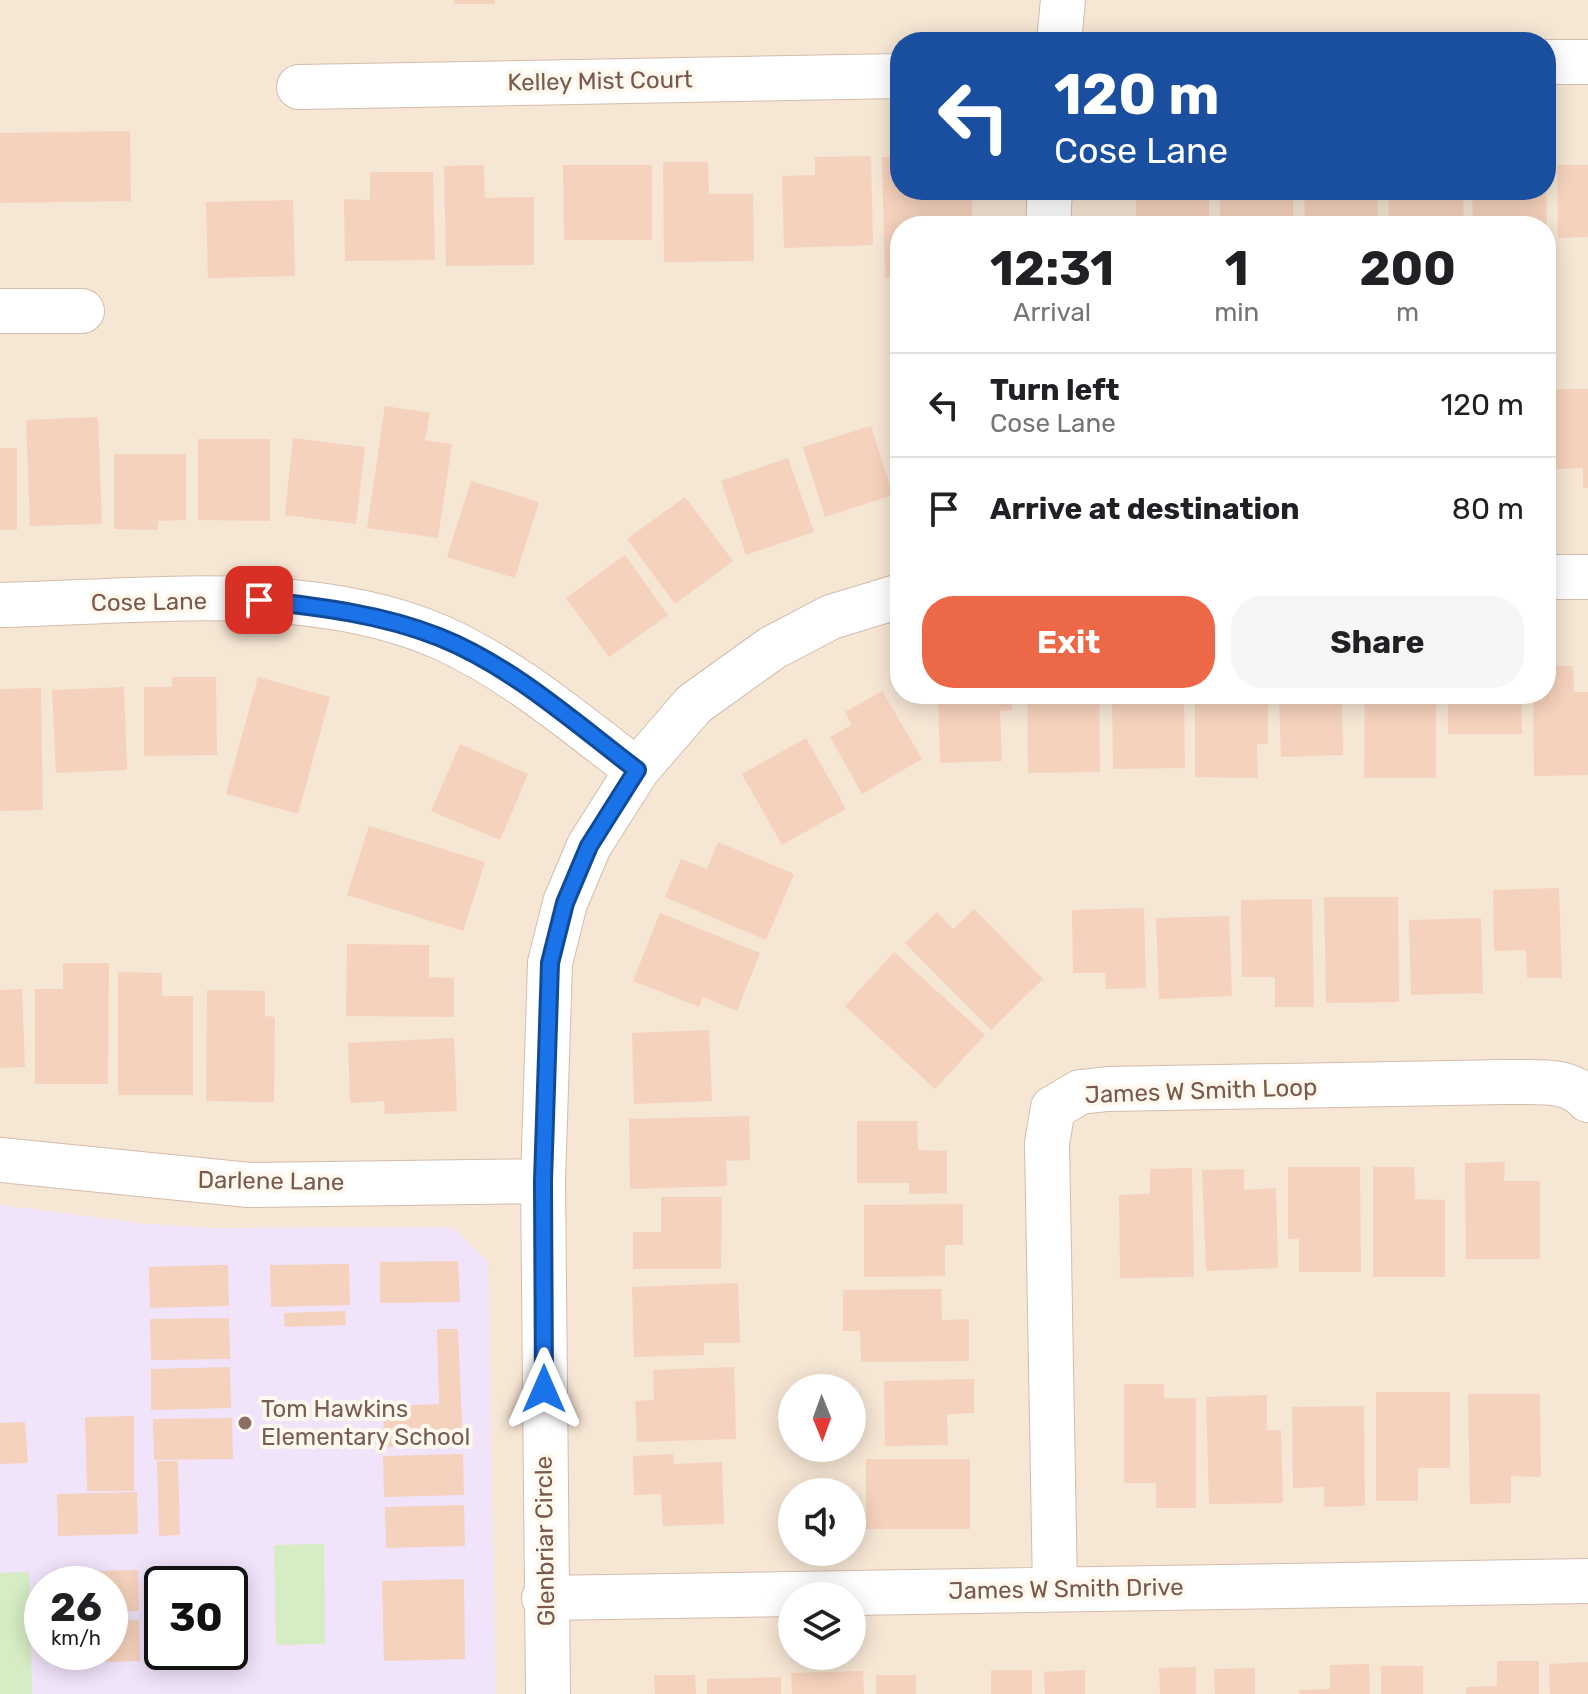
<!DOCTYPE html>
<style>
:root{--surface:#fff;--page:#f6f6f6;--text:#202124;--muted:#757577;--line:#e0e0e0;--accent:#ed6846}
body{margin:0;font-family:Rubik,sans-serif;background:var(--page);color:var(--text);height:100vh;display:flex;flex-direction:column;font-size:30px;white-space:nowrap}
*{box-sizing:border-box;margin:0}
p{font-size:26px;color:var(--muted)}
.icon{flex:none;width:44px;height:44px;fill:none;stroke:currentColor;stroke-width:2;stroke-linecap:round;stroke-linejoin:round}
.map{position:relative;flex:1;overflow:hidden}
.side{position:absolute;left:890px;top:216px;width:666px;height:488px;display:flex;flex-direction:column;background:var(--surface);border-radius:32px;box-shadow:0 4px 20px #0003}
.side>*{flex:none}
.top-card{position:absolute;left:890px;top:32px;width:666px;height:168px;border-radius:32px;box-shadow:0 4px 20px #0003;background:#1a4fa0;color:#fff;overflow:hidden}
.needle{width:52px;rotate:179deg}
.fabs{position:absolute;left:778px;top:1374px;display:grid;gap:16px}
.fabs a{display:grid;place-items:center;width:88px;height:88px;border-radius:50%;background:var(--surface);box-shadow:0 4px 20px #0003;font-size:40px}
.speed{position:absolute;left:24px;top:1566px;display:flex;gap:16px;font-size:40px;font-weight:700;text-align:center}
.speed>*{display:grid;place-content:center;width:104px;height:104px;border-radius:50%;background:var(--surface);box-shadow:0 4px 20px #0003;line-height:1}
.speed small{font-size:20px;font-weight:400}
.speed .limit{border:4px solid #111;border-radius:12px;background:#fff;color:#111}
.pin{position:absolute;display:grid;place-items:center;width:68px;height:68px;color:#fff;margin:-34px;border-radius:16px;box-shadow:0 4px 12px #0006}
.me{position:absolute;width:88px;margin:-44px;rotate:0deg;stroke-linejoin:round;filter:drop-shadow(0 0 6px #0008)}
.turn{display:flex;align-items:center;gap:28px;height:168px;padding:0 32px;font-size:36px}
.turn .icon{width:104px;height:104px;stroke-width:2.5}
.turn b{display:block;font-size:56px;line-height:68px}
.eta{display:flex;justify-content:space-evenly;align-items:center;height:136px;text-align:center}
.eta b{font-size:48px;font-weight:700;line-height:56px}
.primary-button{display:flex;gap:16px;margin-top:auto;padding:16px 32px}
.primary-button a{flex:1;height:92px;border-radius:32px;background:var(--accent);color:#fff;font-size:32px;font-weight:700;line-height:92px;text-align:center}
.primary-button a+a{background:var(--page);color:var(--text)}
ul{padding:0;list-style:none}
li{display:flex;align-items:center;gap:24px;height:104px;padding:0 32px;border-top:2px solid var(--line)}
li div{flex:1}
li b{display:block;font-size:30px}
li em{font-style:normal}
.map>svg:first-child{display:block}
</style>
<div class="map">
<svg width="1588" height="1694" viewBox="0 0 1588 1694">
<rect width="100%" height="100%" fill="#fdf4e7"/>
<!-- residential -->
<path fill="#f6e6d4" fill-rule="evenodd" d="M0,0H1588V1694H0ZM900,42H1546V190H900ZM900,226H1546V694H900ZM792,1388H852V1448H792ZM792,1492H852V1552H792ZM42,1584H110V1652H42ZM162,1584H230V1652H162ZM792,1596H852V1656H792Z"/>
<!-- education -->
<path fill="#f1e3fa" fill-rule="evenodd" d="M0,1205L148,1224L216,1228L453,1227L488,1262L496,1694H0ZM42,1584H110V1652H42ZM162,1584H230V1652H162Z"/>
<!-- green -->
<path fill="#d5ecc4" d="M324,1544L325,1644L276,1645L274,1545Z
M29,1572L32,1694H0V1573Z"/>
<!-- building -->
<path fill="#f5d2bd" d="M454,0H495V4H454Z
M130,131L131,201L0,203V133Z
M871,156L873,245L784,248L782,176L815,175V157Z
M882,157H900V190H972V226H900V277L885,278Z
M663,162H708L709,194H753L754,261L664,262Z
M484,165L485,198L534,197V265L446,266L444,166Z
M563,165H652V240H564Z
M1557,165H1588V237L1558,238Z
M370,172H433L435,260L345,261L344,199L370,200Z
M1136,190H1209V226H1136Z
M1220,190H1293V226H1220Z
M1304,190H1377L1378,226H1305Z
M1388,190H1463L1464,226H1389Z
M1472,190H1546L1547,226H1473Z
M293,200L295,276L208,278L206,202Z
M1553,389H1588V488H1583V468L1555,469Z
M385,406L430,413L425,440L452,444L438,538L367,528Z
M98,417L102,524L30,526L26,420Z
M871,426L893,495L825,517L803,447Z
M293,438L365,447L356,524L285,515Z
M198,439H270V521L198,520Z
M0,448H17V530H0Z
M114,454H186V520L158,521V530L114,529Z
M788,458L814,532L746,555L721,481Z
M471,481L539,502L515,578L447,557Z
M685,497L733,561L675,604L627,539Z
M625,555L668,615L609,657L566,598Z
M1546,666H1573L1574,692H1588V775L1534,776L1533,694H1546Z
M172,677H216L217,755L144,756V687H172Z
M258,677L330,697L298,814L226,794Z
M124,687L127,770L56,773L52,690Z
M41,688L43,810L0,811V689Z
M882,691L922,759L862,794L830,737L852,725L845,712Z
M973,694H1011L1012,710L1000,711L1002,761L940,763L938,700L973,699Z
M1027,694H1099L1100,772L1028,773Z
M1112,694H1184L1185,768L1113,769Z
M1195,694H1268V744H1257L1258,778L1195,777Z
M1279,694H1351V703L1342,704L1343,755L1281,757Z
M1365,694L1436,695V778H1364Z
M1448,694H1521L1522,734H1448Z
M806,738L846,809L782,845L742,774Z
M460,744L528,774L500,840L431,811Z
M369,826L485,862L463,931L347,895Z
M718,842L794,874L766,940L665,897L681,859L707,869Z
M1559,888L1562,978H1527L1526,950L1494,951L1493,890Z
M1324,897H1398L1399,1002L1326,1003Z
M1312,899L1314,1007H1275V977H1242L1241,900Z
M1144,908L1146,988L1106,989L1105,973H1073L1072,910Z
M974,909L1043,979L991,1030L905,943L937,912L953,929Z
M660,913L760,953L737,1011L703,997L699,1007L633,981Z
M1229,916L1232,996L1159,999L1156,918Z
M1481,918L1483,993L1411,995L1409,920Z
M347,944L429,945V977L454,978V1017L346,1016Z
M894,952L985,1035L935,1089L845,1006Z
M63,963H109L108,1084H35V989H63Z
M118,972L162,973V996H193V1095H118Z
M22,989L25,1067L0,1068V990Z
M207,990L265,991V1016L275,1017L274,1102L206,1101Z
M709,1030L712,1101L634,1104L632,1033Z
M454,1038L457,1111L385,1114L384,1101L350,1103L348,1043Z
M749,1116L750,1160L726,1161L727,1186L630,1189L629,1119Z
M857,1121H917L918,1150L947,1151V1193L909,1194V1183H857Z
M1505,1162L1504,1181H1540V1259H1466L1465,1163Z
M1288,1167H1360L1361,1272H1299V1239H1288Z
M1373,1167H1414L1415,1199L1445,1200V1277H1373Z
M1192,1168L1194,1277L1120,1278L1119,1195L1150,1194V1169Z
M1244,1169V1190L1276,1188L1278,1268L1206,1271L1202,1170Z
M661,1197H722L721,1269H633V1232H661Z
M963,1204V1245H945V1276L864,1277V1205Z
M458,1261L460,1302L380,1303V1262Z
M349,1264L350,1305L271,1307L270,1265Z
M217,1265H228L229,1306L150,1308L149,1267Z
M738,1283L740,1343H704V1355L634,1357L632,1287Z
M941,1289L942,1320L969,1319V1361L861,1362L860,1331H843V1290Z
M345,1311L346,1325L285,1327L284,1313Z
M229,1318L230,1359L151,1360L150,1319Z
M437,1329H458L463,1446L384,1447L383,1406L439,1404Z
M230,1367L231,1408L151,1410V1369Z
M734,1367L736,1439L637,1442L635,1401L654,1400L653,1370Z
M974,1379V1413L947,1414L948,1445L885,1446L884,1381Z
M1124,1384H1164V1398H1196V1508H1156V1483H1124Z
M1376,1392H1450V1468H1418V1501H1376Z
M1468,1394H1540L1541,1477L1511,1476V1503L1470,1504Z
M1267,1395V1430H1281L1283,1503L1209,1504L1206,1397Z
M1364,1406L1365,1506L1324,1507V1487L1293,1488L1292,1407Z
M134,1416V1491H87L85,1417Z
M232,1418L233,1459L154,1460L153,1419Z
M25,1422L28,1463L0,1464V1423Z
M463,1454L464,1495L384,1497L383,1456Z
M673,1454L674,1464L722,1462L724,1524L663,1526L661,1494L634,1495L633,1456Z
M866,1459H970V1529H866Z
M157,1461H178L180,1535L159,1536Z
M137,1492L138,1534L58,1536L57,1494Z
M464,1505L465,1546L386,1548L385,1507Z
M233,1568L234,1609H230V1584H162V1610L155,1611L154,1569Z
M138,1570L139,1611L110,1612V1584H59V1572Z
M464,1579L465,1659L384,1661L382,1581Z
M230,1618H233L234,1660L155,1661L154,1620H162V1652H230Z
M139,1620L140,1661L61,1663V1652H110V1621Z
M1497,1661H1539V1694H1466V1687L1497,1686Z
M1588,1662V1694H1550L1549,1664Z
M1369,1664L1370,1694H1299V1690L1330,1689V1665Z
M1381,1666H1423V1694H1381Z
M1196,1667V1694H1160L1159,1668Z
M1255,1668V1694H1215L1214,1669Z
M991,1670H1032V1694H991Z
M1085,1670V1694H1045L1044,1672Z
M863,1671L864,1694H792L791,1673Z
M654,1675H695L696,1694H655Z
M876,1675H916V1694H876Z
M781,1677V1694H707V1679Z"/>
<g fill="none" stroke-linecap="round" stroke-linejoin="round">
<!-- street casing -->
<g stroke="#d3bdae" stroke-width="46">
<path id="street" d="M1059,42L1063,0
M1546,62H1588
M299,87L900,76
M1048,226L1050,190
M0,311H82
M1546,577H1588
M0,605C140,602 309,580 440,637C512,669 575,723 637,770
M0,1160L249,1185L543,1181
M1055,1589L1047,1143L1053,1108L1080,1092L1108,1089L1505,1082C1533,1083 1569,1077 1588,1100
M544,1598L1588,1581
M548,1694L543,1181L550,963L565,903L589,846L637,770L694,704L772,648L831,617L900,596"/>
</g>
<!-- street -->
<use href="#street" stroke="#fff" stroke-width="44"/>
</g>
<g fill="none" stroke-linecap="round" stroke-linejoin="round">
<!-- route casing -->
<g stroke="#114b97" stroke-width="20">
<path id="route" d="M259,600C320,607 381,614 439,637C512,666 575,723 637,770L589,846L565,903L550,963L543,1181L544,1389"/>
</g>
<!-- route -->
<use href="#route" stroke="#1a73e8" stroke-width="14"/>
</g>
<!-- markers -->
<circle fill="#8d6e63" stroke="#fff8ee" stroke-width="3" cx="245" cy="1423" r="8"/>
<g text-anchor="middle" stroke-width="8" stroke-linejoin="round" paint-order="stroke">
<!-- street labels -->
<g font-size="24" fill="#795949" stroke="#fff8ee">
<text transform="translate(600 81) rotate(-1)" y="8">Kelley Mist Court</text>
<text transform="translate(149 602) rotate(-1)" y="8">Cose Lane</text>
<text transform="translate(1201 1091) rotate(-2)" y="8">James W Smith Loop</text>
<text transform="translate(271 1181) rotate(1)" y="8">Darlene Lane</text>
<text transform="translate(545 1541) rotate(-91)" y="8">Glenbriar Circle</text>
<text transform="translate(1066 1589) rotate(-1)" y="8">James W Smith Drive</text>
</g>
<!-- education labels -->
<g font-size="24" fill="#785e54" stroke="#fff8ee" text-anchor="start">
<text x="261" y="1417">Tom Hawkins<tspan x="261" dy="28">Elementary School</tspan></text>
</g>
</g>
</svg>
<div class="fabs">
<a><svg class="needle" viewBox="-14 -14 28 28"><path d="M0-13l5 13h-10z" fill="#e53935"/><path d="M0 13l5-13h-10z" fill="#757577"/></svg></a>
<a><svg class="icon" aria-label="sound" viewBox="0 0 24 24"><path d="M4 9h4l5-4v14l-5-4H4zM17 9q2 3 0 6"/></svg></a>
<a><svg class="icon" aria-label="layers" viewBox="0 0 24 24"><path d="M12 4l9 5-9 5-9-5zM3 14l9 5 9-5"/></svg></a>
</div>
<div class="speed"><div>26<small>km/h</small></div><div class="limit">30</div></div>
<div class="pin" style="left:259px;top:600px;background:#d93025"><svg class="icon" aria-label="arrive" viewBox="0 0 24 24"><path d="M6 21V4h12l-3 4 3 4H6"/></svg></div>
<svg class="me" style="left:544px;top:1389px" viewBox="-20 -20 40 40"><path d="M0-17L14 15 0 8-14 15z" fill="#1a73e8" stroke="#fff" stroke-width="4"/></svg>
<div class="top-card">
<div class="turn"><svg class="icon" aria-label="left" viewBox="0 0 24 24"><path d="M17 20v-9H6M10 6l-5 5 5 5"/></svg><div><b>120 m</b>Cose Lane</div></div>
</div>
<section class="side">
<div class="eta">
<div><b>12:31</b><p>Arrival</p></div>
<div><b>1</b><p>min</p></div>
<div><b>200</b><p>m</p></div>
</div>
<ul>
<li><svg class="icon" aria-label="left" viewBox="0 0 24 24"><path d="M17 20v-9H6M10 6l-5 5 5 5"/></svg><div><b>Turn left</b><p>Cose Lane</p></div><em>120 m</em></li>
<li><svg class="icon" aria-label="arrive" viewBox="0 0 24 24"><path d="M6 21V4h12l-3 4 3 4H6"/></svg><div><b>Arrive at destination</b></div><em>80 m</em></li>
</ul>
<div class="primary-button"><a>Exit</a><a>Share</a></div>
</section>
</div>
